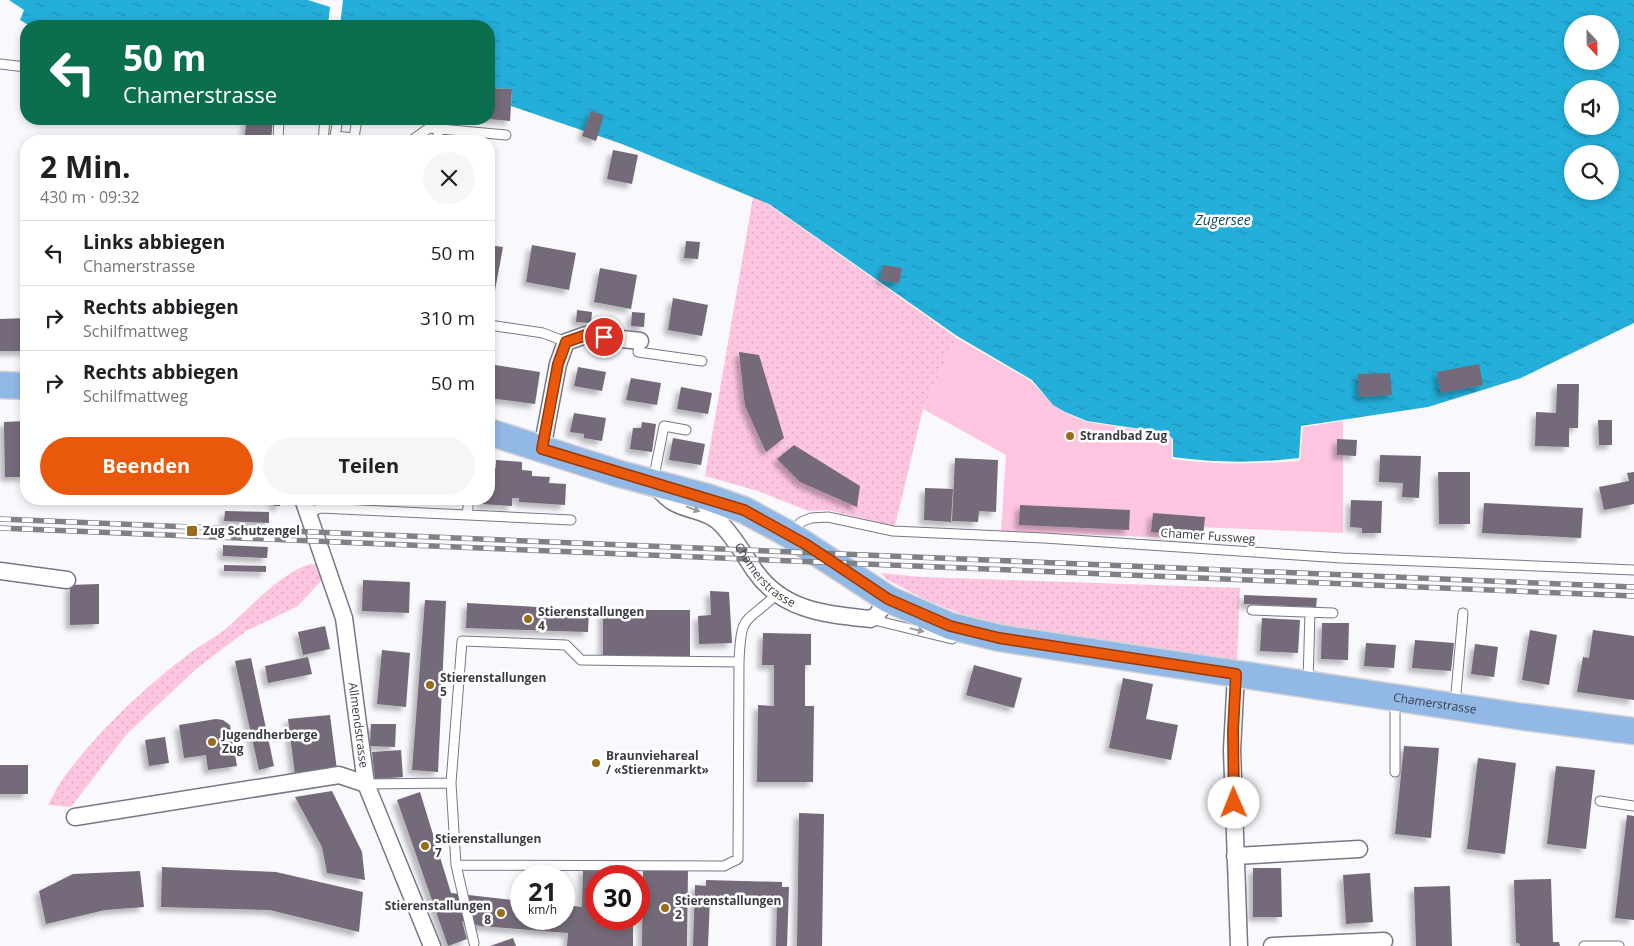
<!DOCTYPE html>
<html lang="de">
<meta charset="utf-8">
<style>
:root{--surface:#fff;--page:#f6f6f6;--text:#202124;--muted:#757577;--line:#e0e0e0;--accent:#ea580c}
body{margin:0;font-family:"Open Sans",sans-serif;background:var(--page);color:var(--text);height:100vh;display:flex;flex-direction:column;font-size:19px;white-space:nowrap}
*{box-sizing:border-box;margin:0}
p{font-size:16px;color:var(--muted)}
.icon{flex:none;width:28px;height:28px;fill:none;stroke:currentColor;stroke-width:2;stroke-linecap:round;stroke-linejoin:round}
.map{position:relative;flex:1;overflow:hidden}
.side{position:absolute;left:20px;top:135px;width:475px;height:370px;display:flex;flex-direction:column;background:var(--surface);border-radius:20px;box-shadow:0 2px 8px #0003}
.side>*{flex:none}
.guide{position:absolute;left:20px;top:20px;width:475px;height:105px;border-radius:20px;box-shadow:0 2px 8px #0003;background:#0b6e4f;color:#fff;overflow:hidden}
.needle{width:32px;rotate:158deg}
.buttons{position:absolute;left:1564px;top:15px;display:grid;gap:10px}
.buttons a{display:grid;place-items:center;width:55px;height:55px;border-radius:50%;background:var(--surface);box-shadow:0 2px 8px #0003;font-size:25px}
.speed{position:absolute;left:510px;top:865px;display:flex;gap:10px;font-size:25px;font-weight:700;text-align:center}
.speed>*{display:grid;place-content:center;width:65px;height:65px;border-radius:50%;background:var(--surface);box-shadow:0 2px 8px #0003;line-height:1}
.speed small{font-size:12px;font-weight:400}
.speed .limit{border:8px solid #d22;background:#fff;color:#111}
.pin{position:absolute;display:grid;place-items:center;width:42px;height:42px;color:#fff;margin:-21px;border:2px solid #fff;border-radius:50%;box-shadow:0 1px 5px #0007}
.me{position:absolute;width:55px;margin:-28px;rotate:359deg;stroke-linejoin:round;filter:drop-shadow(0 0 4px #0008)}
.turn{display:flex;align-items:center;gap:18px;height:105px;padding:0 20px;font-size:22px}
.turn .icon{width:65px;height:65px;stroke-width:2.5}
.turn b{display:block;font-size:35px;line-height:42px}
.round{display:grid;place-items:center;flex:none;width:52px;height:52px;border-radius:26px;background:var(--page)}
.head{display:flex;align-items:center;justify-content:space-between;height:85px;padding:0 20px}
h1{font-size:30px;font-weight:700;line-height:38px}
.button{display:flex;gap:10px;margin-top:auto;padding:10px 20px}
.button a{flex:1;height:58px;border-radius:30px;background:var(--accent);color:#fff;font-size:20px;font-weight:700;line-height:58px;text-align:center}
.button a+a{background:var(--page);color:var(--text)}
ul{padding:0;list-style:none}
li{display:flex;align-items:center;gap:15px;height:65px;padding:0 20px;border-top:1px solid var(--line)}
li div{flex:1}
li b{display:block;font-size:19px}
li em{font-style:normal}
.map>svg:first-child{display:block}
</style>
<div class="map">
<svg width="1634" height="946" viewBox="0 0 1634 946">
<defs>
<pattern id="grass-dots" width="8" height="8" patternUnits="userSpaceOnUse" patternTransform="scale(1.25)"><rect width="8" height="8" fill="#fec5e1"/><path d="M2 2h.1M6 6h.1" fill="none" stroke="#dbaac2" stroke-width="1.8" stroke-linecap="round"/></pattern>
<pattern id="water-ripples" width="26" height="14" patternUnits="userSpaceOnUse" patternTransform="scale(1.25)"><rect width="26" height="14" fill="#23afda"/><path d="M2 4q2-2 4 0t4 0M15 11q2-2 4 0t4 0" fill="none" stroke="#2090b2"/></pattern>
<filter id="shadow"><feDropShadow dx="-4.5" dy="4.5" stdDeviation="2.5" flood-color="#0004"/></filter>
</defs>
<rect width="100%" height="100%" fill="#f8f8fd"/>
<!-- grass -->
<path fill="url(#grass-dots)" d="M753,197L768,204L957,338L923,409L895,526L827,510L808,511L758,491L705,476Z
M310,564H316L322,580L298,606L246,631L196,669L126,735L71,807L48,805C54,794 60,781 68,772C98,732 145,687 185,657C198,646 213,639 226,629C248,609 282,572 310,564Z
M881,573L921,577L1240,588L1237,661L1013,627L961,614L924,599L886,579Z"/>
<!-- pitch -->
<path fill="#fec5e1" d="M957,338L1031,381L1053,405L1065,413L1087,422L1167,434L1172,439V459C1215,465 1256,464 1300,461L1303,427L1343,421V533L1171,526V538L1001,531L1006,455L923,409Z"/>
<!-- water -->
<path fill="url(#water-ripples)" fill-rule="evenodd" d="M9,0H1634V323L1521,378L1428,407L1301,426L1299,458C1256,463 1216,463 1173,457V439L1167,433L1087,421L1065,412L1053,405L1032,380L957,336L769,204L622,144L511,106L512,89L489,88V26H54L43,21L40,26H30L20,20L24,10ZM1572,24H1610V61H1572ZM1572,89H1610V126H1572ZM1572,154H1610V191H1572Z"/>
<!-- pier -->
<path fill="#f8f8fd" d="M308,0H343L340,26H328L330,7Z"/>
<!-- building -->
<path fill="#756a79" filter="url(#shadow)" d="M489,88L512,89L510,121L489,119Z
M591,111L604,115L596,141L582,136Z
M247,119H273L271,141H244Z
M613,150L638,155L632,184L607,179Z
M686,241L700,242L698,259L684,258Z
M489,245L503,247L491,312L489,311Z
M532,245L576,253L569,290L526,282Z
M883,265L902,268L899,283L880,280Z
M600,268L637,275L631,309L594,302Z
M673,298L708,305L702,336L668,330Z
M577,310L592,312L591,323L576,322Z
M632,312L645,313L644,327L631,326Z
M26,318V351H0V319Z
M739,352L759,355L784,438L766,452L745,406Z
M489,364L540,372L535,404L489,398Z
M1479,364L1483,385L1441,393L1437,372Z
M578,367L606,372L602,391L574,386Z
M1390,373L1392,395L1359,397L1358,374Z
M631,378L661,383L657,405L626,400Z
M1557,384H1579L1578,428H1569V447L1535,446L1536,412L1556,413Z
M681,387L712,393L708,414L677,409Z
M574,413L606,418L602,441L584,438V434L570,432Z
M1598,420H1612V445H1599Z
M26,421V477H5L4,422Z
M642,422L656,424L652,452L630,449L633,428H641Z
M673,438L705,444L701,465L669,460Z
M1337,439L1357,440L1356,456L1337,455Z
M794,445L860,486L857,507L800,482L777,459Z
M1380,455L1421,456L1419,498L1402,497L1403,483L1379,482Z
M955,458L998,460L996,512L979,511L978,522L952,521Z
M496,460L522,462V470L532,471V476L550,477L549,483L566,484L565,505L519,502V498H512V506L481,504V499H489V467L496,468Z
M1438,472H1470V524H1439Z
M1634,472V504L1604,510L1599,487L1629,481L1627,473Z
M925,488L953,489L951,522L924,520Z
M274,499H280V506H274Z
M1351,500L1382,501L1381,533H1362V528L1350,527Z
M1484,503L1583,508L1581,538L1482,533Z
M1020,505L1130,510L1129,530L1019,525Z
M225,511L269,512V523L224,521Z
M1153,513L1205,517L1203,537L1151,532Z
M223,545L268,547L267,558L223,556Z
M224,565L266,566V572L224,571Z
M363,580L410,582L409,613L362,611Z
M99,584V624L70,625V585Z
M710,591L729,592L732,643L699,644L698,616L711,615Z
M1244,595L1317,598L1316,607L1244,604Z
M425,600L446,601L438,772L412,770Z
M467,603L589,610L588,632L466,628Z
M603,610H690V659L603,657Z
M1262,618L1300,620L1298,653L1260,651Z
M1322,623H1349L1348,660L1321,659Z
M325,626L330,649L303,655L298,632Z
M1530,630L1557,635L1549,685L1522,680Z
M1593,630L1634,636V700L1577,692L1583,657L1589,658Z
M763,633L811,634V665H805V706H814L813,782H757L758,705L774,706V665H762Z
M1415,640L1454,643L1451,671L1412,668Z
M1366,643L1396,645L1394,668L1364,666Z
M1475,644L1498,647L1494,677L1471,674Z
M382,650L410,653L406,707L377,704Z
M308,657L312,674L268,683L265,666Z
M251,658L274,766L259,770L235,661Z
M974,665L1022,678L1014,708L966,695Z
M1123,678L1153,684L1146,719L1178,725L1171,760L1109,748Z
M330,715L337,770L295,775L288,719Z
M216,719L223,720L230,725L237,766L208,770L206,755L184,758L179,725Z
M371,724H396L395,747L370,746Z
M165,737L169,763L149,766L145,740Z
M1404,746L1439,748L1431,838L1395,834Z
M401,750L403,777L375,779L372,752Z
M1478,758L1516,763L1505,854L1467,849Z
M0,765H28V794H0Z
M1556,766L1595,770L1586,849L1547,844Z
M332,791L362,852L365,880L327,873L322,847L295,797Z
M420,792L451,893L521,901V919H564V905L582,907L583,868L634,870V876H596V919H633V946H567L568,933L480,926L462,921L467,939L448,946L397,800Z
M799,813L824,814L822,946H797Z
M1627,815L1634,816V920L1615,918Z
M162,867L276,872L363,892L359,932L270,910L161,907Z
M1253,868H1281L1282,917H1253Z
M688,870L687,946H642L643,871Z
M140,871L144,907L105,910L46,924L39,891L73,874Z
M1370,873L1373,922L1346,924L1343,875Z
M1551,879L1553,942H1559L1560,946H1520L1519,943H1516L1514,880Z
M706,880L782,882V887H789L787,946H776L777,900L710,898L708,946H693L695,885L706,886Z
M1450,886L1452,946H1416L1414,887Z
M513,938L516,946H490Z"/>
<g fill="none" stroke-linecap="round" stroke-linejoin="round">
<!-- lane casing -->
<g stroke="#787789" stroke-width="11">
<path id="lane" d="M0,64L26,67
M338,119L335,136L354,138L357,119
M278,141L279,119
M323,141L325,119
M411,141L429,128L506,135
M437,141L440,119
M489,325L543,333L566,342
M640,341L638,352L702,361
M653,481L664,426L686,430
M309,513L320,508L571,520
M467,515L469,499
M791,534L801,522L811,518L828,517L893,531L1044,538L1342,558L1634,570
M1252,610L1333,613
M870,619L952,639
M739,662C741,613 744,625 776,595
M1308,682L1310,612
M1455,705L1463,613
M1395,772V700
M366,784L451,783L456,865L724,866L738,859L739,662L581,660L566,645L462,641L451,783
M1600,801L1634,806
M456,865L474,943
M1584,946H1619"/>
</g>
<!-- street casing -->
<g stroke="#787789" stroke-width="19">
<g id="street">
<path d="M542,449L558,364L566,342L586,335L640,341"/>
<path id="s1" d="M656,487C661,492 667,498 673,502C688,511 706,510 719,522C733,535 744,555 755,571C783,611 825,614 870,619L876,616L888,599"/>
<path id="s2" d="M303,499L344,618L366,784L432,946"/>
<path d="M0,571L67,580"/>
<path d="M1236,674L1232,750L1239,946"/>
<path d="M75,817L339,775L366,784"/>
<path d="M1235,856L1359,849"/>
<path d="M1272,946L1384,941"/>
</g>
</g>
<!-- primary casing -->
<g stroke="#d4d4d6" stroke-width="29">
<g id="primary">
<path d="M0,385L26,386"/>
<path id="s3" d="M489,432L620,474L707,497L744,510L790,535L888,599L950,626L999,638L1524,717L1634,731"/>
</g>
</g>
<!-- lane -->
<use href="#lane" stroke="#fff" stroke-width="9"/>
<!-- street -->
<use href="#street" stroke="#fff" stroke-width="16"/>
<!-- primary -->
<use href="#primary" stroke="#92b8e6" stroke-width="26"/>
<!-- rail casing -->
<g stroke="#808087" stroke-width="5.5">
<path id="rail" d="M0,519L1634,587
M0,528L1634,596"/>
</g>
<!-- rail -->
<use href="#rail" stroke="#fff" stroke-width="4" stroke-dasharray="11" stroke-linecap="butt"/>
</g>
<!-- one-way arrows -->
<defs><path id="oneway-solid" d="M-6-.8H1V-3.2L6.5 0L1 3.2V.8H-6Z" transform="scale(1.25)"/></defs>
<g fill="#9d9da1">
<use href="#oneway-solid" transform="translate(693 509) rotate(20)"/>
<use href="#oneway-solid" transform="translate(917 630) rotate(13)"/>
</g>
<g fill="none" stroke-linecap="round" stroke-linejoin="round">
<!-- route casing -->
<g stroke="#983908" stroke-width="12">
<path id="route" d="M604,337L586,335L566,342L558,364L542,449L744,510L807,545L888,599L950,626L999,638L1236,674L1233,731L1234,803"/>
</g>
<!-- route -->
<use href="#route" stroke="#ea580c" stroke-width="9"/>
</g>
<!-- markers -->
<g fill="#976d19" stroke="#fff" stroke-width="2">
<circle cx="1070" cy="436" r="5"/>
<rect x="186" y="525" width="12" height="12" rx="2.5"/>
<circle cx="528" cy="619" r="5"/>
<circle cx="430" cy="685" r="5"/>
<circle cx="212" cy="742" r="5"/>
<circle cx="596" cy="763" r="5"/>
<circle cx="425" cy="846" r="5"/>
<circle cx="665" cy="908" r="5"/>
<circle cx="501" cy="913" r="5"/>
</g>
<g text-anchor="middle" stroke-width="5" stroke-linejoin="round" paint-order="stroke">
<!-- poi labels -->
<g font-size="12" font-weight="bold" fill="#3b3b43" stroke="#fff" text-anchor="start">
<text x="1080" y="440">Strandbad Zug</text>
<text x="203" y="535">Zug Schutzengel</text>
<text x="538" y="616">Stierenstallungen<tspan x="538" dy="14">4</tspan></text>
<text x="440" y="682">Stierenstallungen<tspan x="440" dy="14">5</tspan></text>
<text x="222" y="739">Jugendherberge<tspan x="222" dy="14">Zug</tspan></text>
<text x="606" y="760">Braunviehareal<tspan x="606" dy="14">/ «Stierenmarkt»</tspan></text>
<text x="435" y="843">Stierenstallungen<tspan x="435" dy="14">7</tspan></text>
<text x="675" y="905">Stierenstallungen<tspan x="675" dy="14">2</tspan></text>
<text x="491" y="910" text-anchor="end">Stierenstallungen<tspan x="491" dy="14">8</tspan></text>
</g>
<!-- street labels -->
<g font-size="12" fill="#3b3b43" stroke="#fff">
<text transform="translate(1208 536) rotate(4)" y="4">Chamer Fussweg</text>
<text dy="4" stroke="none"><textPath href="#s1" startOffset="144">Chamerstrasse</textPath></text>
<text dy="4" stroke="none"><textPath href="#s3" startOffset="995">Chamerstrasse</textPath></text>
<text dy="4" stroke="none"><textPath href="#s2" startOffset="234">Allmendstrasse</textPath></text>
</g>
<!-- water labels -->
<g font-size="14" font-style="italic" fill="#104759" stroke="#fff">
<text x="1223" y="225">Zugersee</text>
</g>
</g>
</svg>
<div class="buttons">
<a><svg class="needle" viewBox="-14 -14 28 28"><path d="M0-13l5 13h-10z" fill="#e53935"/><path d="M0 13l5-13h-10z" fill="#757577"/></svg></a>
<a><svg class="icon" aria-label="sound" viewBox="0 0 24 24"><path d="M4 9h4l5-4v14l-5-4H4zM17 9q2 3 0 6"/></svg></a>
<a><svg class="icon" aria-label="search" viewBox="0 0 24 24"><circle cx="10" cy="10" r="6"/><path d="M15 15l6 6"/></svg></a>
</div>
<div class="speed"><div>21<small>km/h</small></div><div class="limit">30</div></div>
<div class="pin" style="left:604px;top:337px;background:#d93025"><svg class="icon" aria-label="arrive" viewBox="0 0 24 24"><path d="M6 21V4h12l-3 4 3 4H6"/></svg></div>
<svg class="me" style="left:1234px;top:803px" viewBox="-20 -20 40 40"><circle r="19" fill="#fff"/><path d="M0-13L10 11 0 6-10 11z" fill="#ea580c"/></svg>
<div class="guide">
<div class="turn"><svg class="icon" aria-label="left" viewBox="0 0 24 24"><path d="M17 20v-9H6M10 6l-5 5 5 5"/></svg><div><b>50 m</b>Chamerstrasse</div></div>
</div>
<section class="side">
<div class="head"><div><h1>2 Min.</h1><p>430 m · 09:32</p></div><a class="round"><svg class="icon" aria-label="close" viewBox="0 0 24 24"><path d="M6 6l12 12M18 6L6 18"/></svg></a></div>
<ul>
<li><svg class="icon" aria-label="left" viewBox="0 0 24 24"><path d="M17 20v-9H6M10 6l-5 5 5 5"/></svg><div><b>Links abbiegen</b><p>Chamerstrasse</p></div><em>50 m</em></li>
<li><svg class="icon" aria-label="right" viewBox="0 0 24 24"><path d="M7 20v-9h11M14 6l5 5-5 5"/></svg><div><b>Rechts abbiegen</b><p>Schilfmattweg</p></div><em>310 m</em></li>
<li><svg class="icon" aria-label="right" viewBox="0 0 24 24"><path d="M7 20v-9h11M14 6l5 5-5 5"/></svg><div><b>Rechts abbiegen</b><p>Schilfmattweg</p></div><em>50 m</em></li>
</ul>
<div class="button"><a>Beenden</a><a>Teilen</a></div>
</section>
</div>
